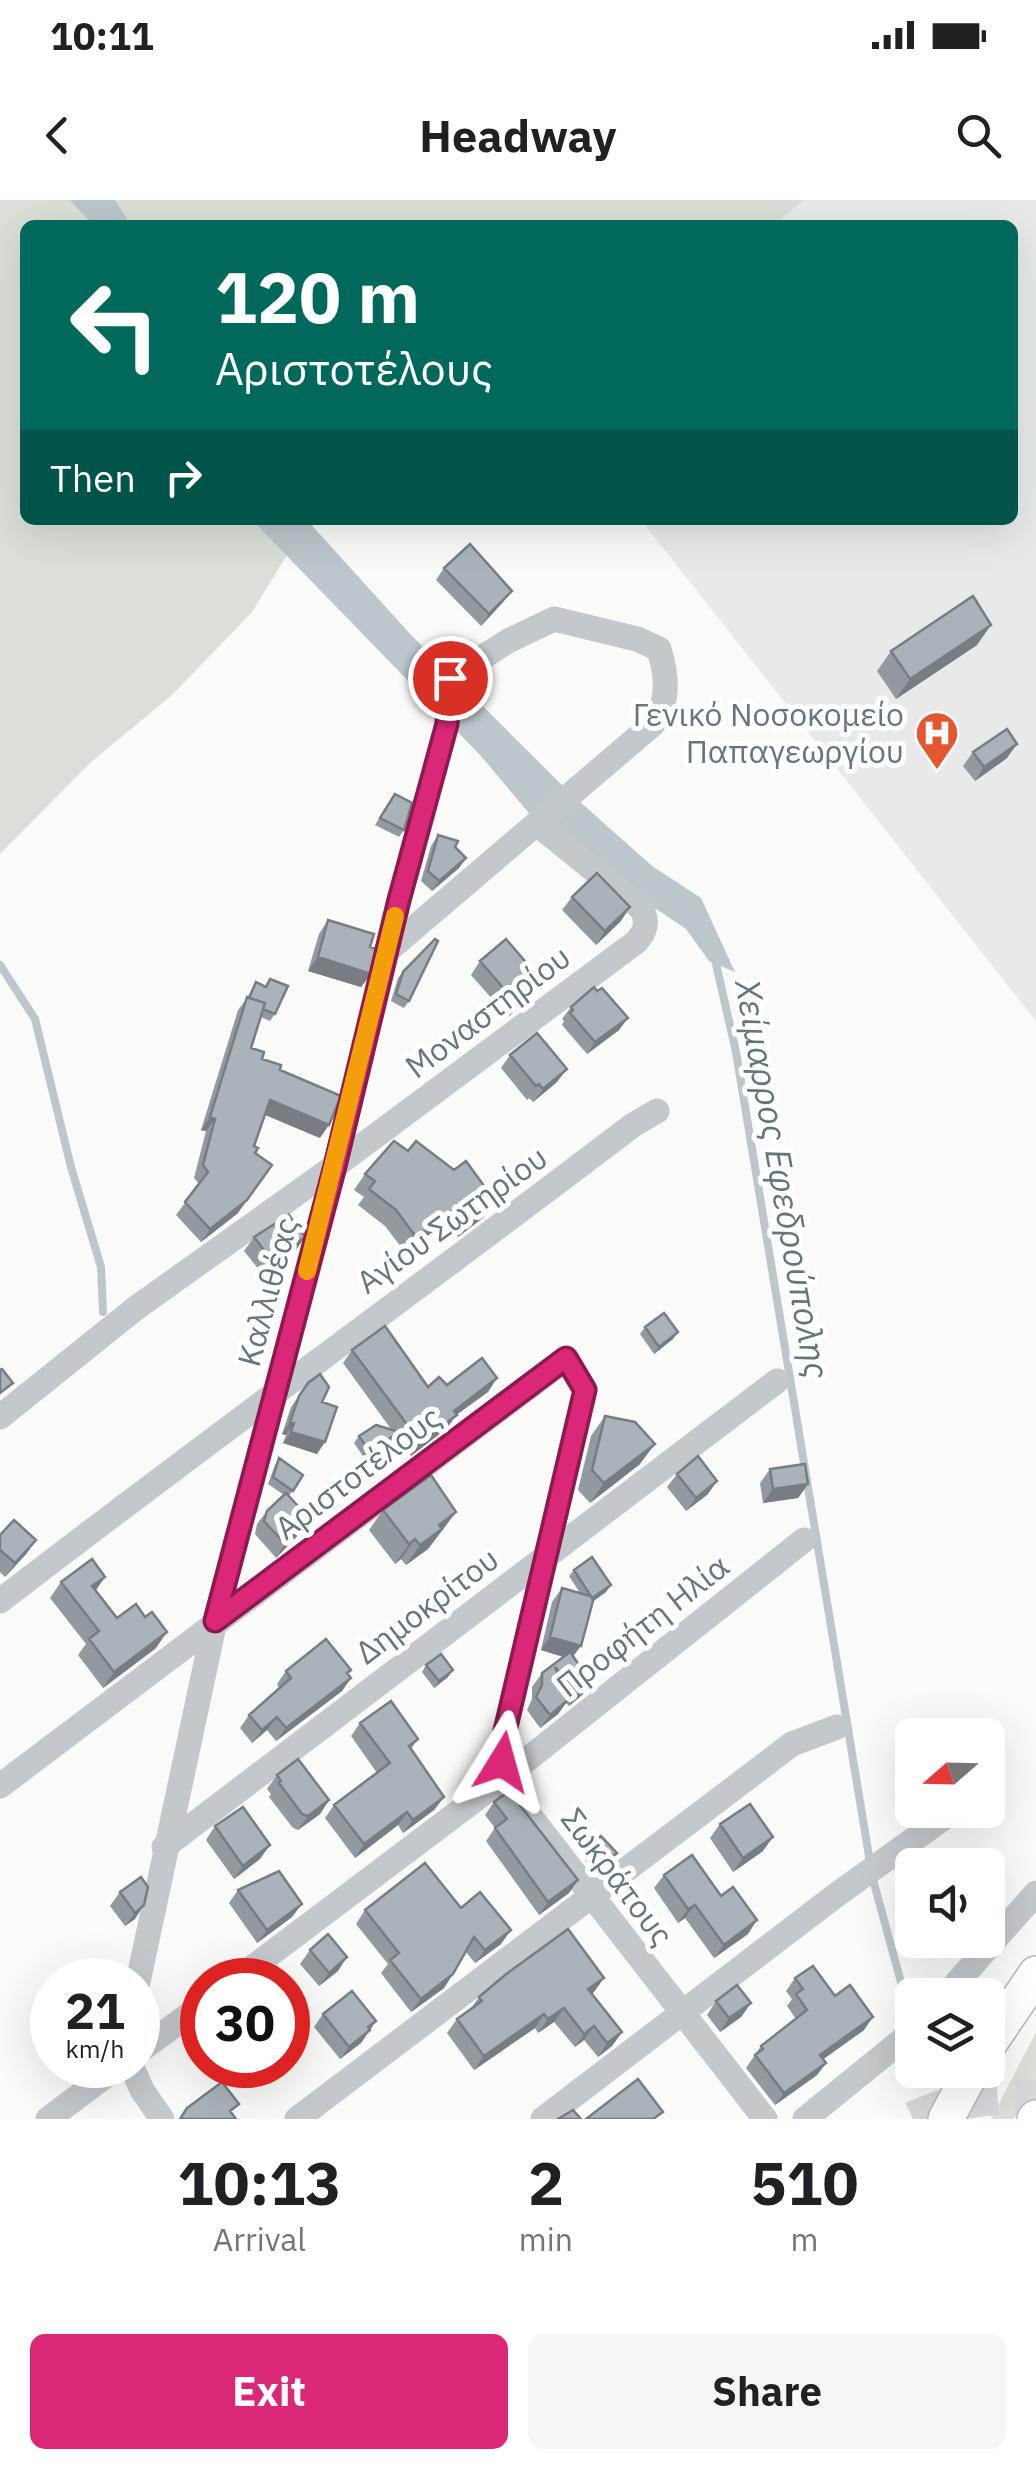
<!DOCTYPE html>
<meta charset="utf-8">
<style>
:root{--surface:#fff;--page:#f6f6f6;--text:#202124;--muted:#757577;--accent:#db2777}
body{margin:0;font-family:"IBM Plex Sans",sans-serif;background:var(--page);color:var(--text);height:100vh;display:flex;flex-direction:column;font-size:38px;white-space:nowrap}
*{box-sizing:border-box;margin:0}
p{font-size:32px;color:var(--muted)}
.icon{flex:none;width:55px;height:55px;fill:none;stroke:currentColor;stroke-width:2;stroke-linecap:round;stroke-linejoin:round}
.map{position:relative;height:1919px;overflow:hidden}
.panel{display:flex;flex-direction:column;background:var(--surface);flex:1}
.panel>*{flex:none}
.guide{position:absolute;left:20px;top:20px;width:998px;height:305px;border-radius:15px;box-shadow:0 10px 40px #0002;background:#00695c;color:#fff;overflow:hidden}
.needle{width:65px;rotate:250deg}
.controls{position:absolute;left:895px;top:1518px;display:grid;gap:20px}
.controls a{display:grid;place-items:center;width:110px;height:110px;border-radius:15px;background:var(--surface);box-shadow:0 10px 40px #0002;font-size:50px}
.speed{position:absolute;left:30px;top:1758px;display:flex;gap:20px;font-size:50px;font-weight:700;text-align:center}
.speed>*{display:grid;place-content:center;width:130px;height:130px;border-radius:50%;background:var(--surface);box-shadow:0 10px 40px #0002;line-height:1}
.speed small{font-size:25px;font-weight:400}
.speed .limit{border:15px solid #d22;background:#fff;color:#111}
.pin{position:absolute;display:grid;place-items:center;width:85px;height:85px;color:#fff;margin:-42px;border:5px solid #fff;border-radius:50%;box-shadow:0 2px 10px #0007}
.me{position:absolute;width:110px;margin:-55px;rotate:8deg;stroke-linejoin:round;filter:drop-shadow(0 0 8px #0008)}
.turn{display:flex;align-items:center;gap:35px;height:210px;padding:0 30px;font-size:45px}
.turn .icon{width:130px;height:130px;stroke-width:2.5}
.turn b{display:block;font-size:70px;line-height:85px}
.then{display:flex;align-items:center;height:95px;padding:0 30px;background:#0003;gap:20px;font-size:38px}
.eta{display:flex;justify-content:space-evenly;align-items:center;height:170px;text-align:center}
.eta b{font-size:60px;font-weight:700;line-height:70px}
.button{display:flex;gap:20px;margin-top:auto;padding:20px 30px}
.button a{flex:1;height:115px;border-radius:15px;background:var(--accent);color:#fff;font-size:40px;font-weight:700;line-height:115px;text-align:center}
.button a+a{background:var(--page);color:var(--text)}
.status{display:flex;justify-content:space-between;align-items:center;height:70px;padding:0 50px;background:var(--surface);direction:ltr}
.status svg{height:28px;fill:currentColor}
header{display:flex;justify-content:space-between;align-items:center;height:130px;padding:0 30px;background:var(--surface);font-size:45px;font-weight:700}
.map>svg:first-child{display:block}
</style>
<div class="status"><b>10:11</b><svg viewBox="0 0 49 12"><path d="M0 12V9h3v3zM5 12V6h3v6zM10 12V3h3v9zM15 12V0h3v12zM26 1h20v11H26zM47 4h2v5h-2z"/></svg></div>
<header><svg class="icon" aria-label="back" viewBox="0 0 24 24"><path d="M15 5l-7 7 7 7"/></svg>Headway<svg class="icon" aria-label="search" viewBox="0 0 24 24"><circle cx="10" cy="10" r="6"/><path d="M15 15l6 6"/></svg></header>
<div class="map">
<svg width="1036" height="1919" viewBox="0 0 1036 1919">
<rect width="100%" height="100%" fill="#fafaf8"/>
<!-- built -->
<path fill="#e8e9e9" d="M804,0H1036V821L641,320H1012V25H774Z"/>
<!-- green -->
<path fill="#dadfd7" d="M0,0H804L774,25H25V320H318L293,345L252,412L172,495L90,563L0,654Z
M1036,1832V1899L1013,1919H991Z"/>
<!-- water -->
<path fill="#bbc7cb" d="M70,0H115L131,25H93Z
M252,320H307L411,435L569,592L652,666L701,698L735,772L709,761L686,729L582,659L528,612L481,556Z"/>
<g fill="none" stroke-linecap="round" stroke-linejoin="round">
<!-- stream -->
<path stroke="#bbc7cb" stroke-width="8" d="M714,755L736,852L870,1662
M0,765L35,819L71,967L101,1067L103,1112
M872,1676L910,1815"/>
<!-- highway-tunnel -->
<path stroke="#d5d9db" stroke-width="35" stroke-dasharray="35 18" stroke-linecap="butt" d="M913,1919C954,1899 991,1896 1036,1898"/>
<!-- highway casing -->
<g stroke="#b4b9bd" stroke-width="38">
<path id="highway" d="M988,1845L1036,1774
M946,1919L972,1870
M1035,1919L1036,1918"/>
</g>
<!-- minor -->
<path stroke="#c3c8cc" stroke-width="25" d="M0,1217L136,1108L335,966L636,742C646,731 648,723 642,709L537,624
M0,1401C209,1240 423,1085 633,925L657,911
M0,1586L566,1159L585,1190L505,1531C502,1554 501,1573 513,1594L765,1919
M164,1647L777,1181
M236,1780L505,1577L804,1340
M138,1782L215,1421L335,966L399,700L447,524L450,478L508,441L554,419L637,439L659,449C667,476 670,502 652,525L386,752
M946,1795L1036,1693
M138,1852L202,1805
M131,1865L142,1890L162,1919
M48,1919L120,1865
M297,1919L792,1544L837,1527
M543,1919L835,1696L949,1614
M805,1919L912,1832"/>
<!-- highway -->
<use href="#highway" stroke="#fff" stroke-width="35"/>
</g>
<!-- wall -->
<path fill="#929a9f" d="M444,368L503,402L481,426L436,380Z
M977,445L896,499L877,471L891,451Z
M973,552L1007,558L975,581L963,566Z
M395,594L404,630L399,637L375,625Z
M438,635L466,658L459,668L432,691L421,681L431,646Z
M572,697L621,721L596,745L562,710Z
M328,720L370,747L371,774L361,787L308,771L319,734Z
M480,761L543,782L534,796L508,817L471,775Z
M403,772L409,801L404,808L391,801L398,778Z
M270,779L275,814L270,821L261,817L251,848L262,859L280,870L320,938L265,915L254,946L255,953L238,1013L201,1042L176,1015L199,984L194,978L206,931L201,930L238,810L248,797L256,782L265,786Z
M571,807L619,830L587,854L562,825L564,821L562,819Z
M510,855L557,882L533,902L529,898L527,900L501,868Z
M365,974L484,1017L458,1037L452,1028L447,1032L441,1026L405,1052L385,1026L358,1005L364,997L354,990Z
M254,1037L296,1050L264,1076L244,1051Z
M645,1127L678,1132L673,1139L654,1154L640,1134Z
M352,1150L428,1187L447,1185L488,1192L456,1215L447,1228L411,1256L396,1236L365,1259L354,1243L359,1236L391,1229L343,1163Z
M308,1183L322,1202L317,1254L283,1243L286,1235L282,1234L291,1207Z
M605,1216L640,1264L590,1303L578,1290L591,1236Z
M279,1258L303,1275L289,1296L310,1319L300,1333L276,1358L255,1334L257,1324L267,1311L284,1295L268,1284L275,1265Z
M770,1269L808,1284L798,1298L763,1303L760,1283Z
M677,1274L708,1294L686,1311L667,1287Z
M383,1310L456,1312L428,1349L406,1365L401,1359L395,1364L369,1330Z
M0,1335L27,1353L5,1377L0,1372Z
M574,1370L606,1392L593,1401L573,1457L591,1482L582,1495L569,1506L566,1503L558,1514L540,1528L527,1510L532,1499V1487L542,1473L563,1457L541,1450L552,1402L562,1388L580,1393L569,1376Z
M61,1382L95,1391L117,1418L156,1448L103,1488L78,1455L86,1444L50,1398Z
M426,1465L448,1477L434,1488L422,1472Z
M351,1470L348,1474L351,1478L342,1491L276,1541L267,1530L252,1543L240,1528L249,1515L279,1488L277,1484L286,1471Z
M360,1523L418,1539L411,1549L444,1597L434,1610L403,1633L398,1625L355,1658L325,1618L334,1605L377,1573L351,1536Z
M277,1575L329,1600L320,1614L298,1630L293,1628L269,1597L271,1594L267,1589Z
M494,1602L578,1680L569,1693L539,1715L486,1641L495,1628L485,1615Z
M720,1624L763,1651L733,1672L710,1638Z
M215,1626L260,1659L234,1679L206,1640Z
M586,1649L617,1653L612,1660L595,1673L582,1656Z
M664,1675L748,1734L714,1758L685,1718L678,1723L654,1688Z
M148,1687L135,1719L125,1726L110,1706L120,1692Z
M238,1690L292,1717L257,1743L229,1703Z
M461,1708L501,1744L475,1763L466,1752L444,1788L411,1812L381,1773L388,1764L356,1724L365,1710Z
M310,1750L338,1771L319,1786L300,1764Z
M795,1778L835,1796L864,1830L823,1859L826,1863L817,1875L775,1905L746,1868L761,1846L796,1819L787,1806L792,1799L786,1791Z
M594,1792L592,1793L622,1832L612,1846L598,1857L584,1840L575,1847L554,1822L538,1833L535,1828L474,1870L447,1833L457,1819L470,1810L479,1797Z
M716,1801L751,1803L741,1817L720,1832L707,1815Z
M323,1814L376,1821L361,1843L340,1859L314,1827Z"/>
<!-- shaded-wall -->
<path fill="#777d82" d="M512,391L503,402L481,426L489,414Z
M991,425L977,445L896,499L910,479Z
M1017,544L1007,558L975,581L984,567Z
M466,658L459,668L432,691L439,681Z
M630,707L621,721L596,745L605,731Z
M318,757L371,774L361,787L308,771Z
M543,782L534,796L508,817L517,804Z
M628,818L619,830L587,854L595,842Z
M567,869L557,882L533,902L543,889Z
M270,900L329,925L320,938L261,913Z
M210,917L215,919L206,931L201,930Z
M263,978L238,1013L201,1042L210,1029Z
M495,1001L484,1017L458,1037L469,1021Z
M453,1010L441,1026L405,1052L416,1037Z
M463,1013L452,1028L447,1032L458,1017Z
M305,1037L296,1050L264,1076L273,1062Z
M678,1132L673,1139L654,1154L659,1147Z
M497,1178L488,1192L456,1215L447,1228L411,1256L420,1242L454,1211Z
M290,1222L294,1223L286,1235L282,1234Z
M291,1232L325,1242L317,1254L283,1243Z
M399,1232L394,1239L365,1259L370,1252Z
M655,1244L640,1264L590,1303L604,1283Z
M717,1281L708,1294L686,1311L696,1298Z
M808,1284L798,1298L763,1303L773,1289Z
M456,1312L428,1349L406,1365L420,1345L439,1325Z
M310,1319L300,1333L276,1358L285,1344Z
M415,1339L401,1359L395,1364L409,1344Z
M36,1340L27,1353L5,1377L15,1363Z
M105,1377L94,1393L92,1386Z
M611,1385L606,1392L588,1405L592,1398Z
M167,1432L156,1448L103,1488L114,1472Z
M550,1437L581,1446L571,1459L541,1450Z
M453,1470L448,1477L434,1488L439,1481Z
M351,1478L342,1491L276,1541L286,1528Z
M591,1482L582,1495L569,1506L578,1492Z
M568,1500L558,1514L540,1528L550,1515Z
M277,1517L267,1530L252,1543L262,1530Z
M444,1597L434,1610L403,1633L413,1620Z
M329,1600L320,1614L298,1630L308,1616Z
M407,1612L398,1625L355,1658L364,1644Z
M773,1637L763,1651L733,1672L743,1658Z
M270,1645L260,1659L234,1679L243,1666Z
M617,1653L612,1660L595,1673L600,1666Z
M578,1680L569,1693L539,1715L548,1702Z
M302,1704L292,1717L257,1743L267,1730Z
M144,1705L135,1719L125,1726L135,1713Z
M695,1705L685,1718L678,1723L688,1709Z
M757,1720L748,1734L714,1758L724,1745Z
M511,1730L501,1744L475,1763L485,1750Z
M347,1757L338,1771L319,1786L329,1773Z
M453,1774L444,1788L411,1812L421,1799Z
M604,1778L594,1792L579,1803L588,1789Z
M751,1803L741,1817L720,1832L729,1818Z
M564,1808L554,1822L538,1833L548,1819Z
M544,1814L535,1828L474,1870L484,1856Z
M873,1817L864,1830L811,1868L820,1855Z
M376,1821L361,1843L340,1859L349,1847Z
M594,1826L584,1840L575,1847L584,1834Z
M622,1832L612,1846L598,1857L607,1843Z
M826,1863L817,1875L775,1905L784,1893Z"/>
<!-- building -->
<path fill="#aab3b9" stroke="#777d82" stroke-width="2.5" d="M470,344L512,391L489,414L444,368Z
M973,396L991,425L910,479L891,451Z
M1007,529L1017,544L984,567L973,552Z
M395,594L412,603L404,630L380,618Z
M438,635L458,641L455,647L466,658L439,681L428,671Z
M597,673L630,707L605,731L572,697Z
M328,720L374,734L370,747L377,749L371,774L318,757Z
M435,739L438,741L409,801L396,794L403,772Z
M506,739L543,782L517,804L480,761Z
M270,779L288,786L275,814L263,809L265,803L249,798L256,782L266,787Z
M594,787L597,791L602,788L628,818L595,842L570,813L573,810L571,807Z
M247,797L265,803L251,848L264,852L262,859L281,865L280,870L341,896L329,925L270,900L254,946L258,948L255,953L272,965L247,1000L210,1029L185,1002L208,972L203,965L215,919L210,917Z
M537,833L567,869L543,889L539,884L536,886L510,855Z
M394,941L408,951L416,941L454,970L466,961L495,1001L469,1021L463,1013L458,1017L453,1010L416,1037L396,1010L369,989L375,981L365,974Z
M289,1015L305,1037L273,1062L254,1037Z
M664,1113L678,1132L659,1147L645,1127Z
M385,1126L428,1187L439,1177L447,1185L482,1158L497,1178L454,1211L457,1215L420,1242L352,1150Z
M2,1169L13,1183L0,1193V1170Z
M320,1174L329,1187L322,1202L337,1207L325,1242L291,1232L294,1223L290,1222L299,1196L308,1183Z
M605,1216L635,1222L655,1244L604,1283L592,1270Z
M376,1225L399,1232L370,1252L359,1236Z
M698,1256L717,1281L696,1298L677,1274Z
M279,1258L303,1275L293,1291L273,1277Z
M805,1264L808,1284L773,1289L770,1269Z
M431,1275L456,1312L439,1325L442,1329L420,1345L415,1339L409,1344L383,1310Z
M286,1293L310,1319L285,1344L264,1321L267,1311Z
M14,1320L36,1340L15,1363L0,1350V1335Z
M592,1357L611,1385L592,1398L574,1370Z
M92,1359L105,1377L92,1386L117,1418L136,1404L145,1417L152,1412L167,1432L114,1472L89,1439L99,1431L61,1382Z
M562,1388L594,1397L581,1446L550,1437Z
M326,1439L351,1470L347,1473L351,1478L286,1528L277,1517L262,1530L249,1515L291,1478L286,1471Z
M570,1452L591,1482L578,1492L555,1467L568,1500L550,1515L536,1497L542,1485V1473Z
M441,1454L453,1470L439,1481L426,1465Z
M391,1501L418,1539L409,1546L444,1597L413,1620L407,1612L364,1644L334,1605L390,1563L360,1523Z
M298,1559L329,1600L308,1616L302,1614L279,1583L281,1581L277,1575Z
M509,1591L578,1680L548,1702L495,1628L507,1619L494,1602Z
M750,1604L773,1637L743,1658L720,1624Z
M243,1607L270,1645L243,1666L215,1626Z
M601,1636L617,1653L600,1666L586,1649Z
M692,1655L721,1696L733,1687L757,1720L724,1745L695,1705L688,1709L664,1675Z
M425,1663L461,1708L480,1692L511,1730L485,1750L474,1737L453,1774L421,1799L390,1760L399,1753L365,1710Z
M279,1671L302,1704L267,1730L238,1690Z
M141,1677L148,1687L144,1705L135,1713L120,1692Z
M568,1729L604,1778L588,1789L622,1832L607,1843L594,1826L584,1834L564,1808L548,1819L544,1814L484,1856L457,1819L482,1801L479,1797L505,1775Z
M328,1734L347,1757L329,1773L310,1750Z
M813,1766L835,1796L850,1785L873,1817L820,1855L826,1863L784,1893L755,1855L763,1849L761,1846L807,1810L796,1794L803,1789L795,1778Z
M737,1785L751,1803L729,1818L716,1801Z
M352,1791L376,1821L368,1827L370,1830L349,1847L323,1814Z
M638,1879L663,1912L653,1919H586Z
M222,1882L239,1904L230,1911L236,1919H180L187,1908Z
M573,1910L581,1919H558Z"/>
<g fill="none" stroke-linecap="round" stroke-linejoin="round">
<!-- route casing -->
<g stroke="#8e194d" stroke-width="25">
<path id="route" d="M450,478L447,524L399,700L335,966L215,1421L566,1158L585,1190L505,1531L502,1562"/>
</g>
<!-- route -->
<use href="#route" stroke="#db2777" stroke-width="18"/>
<!-- slow -->
<path stroke="#f59e0b" stroke-width="18" d="M307,1071L395,716"/>
</g>
<!-- icons -->
<defs>
<g id="hospital-pin" transform="scale(2.25)"><path d="M0 17L-7.5 6A9.5 9.5 0 1 1 7.5 6Z" fill="#e4572e" stroke="#fff"/><path d="M-5-5h3v3.5h4V-5h3V5h-3V1.5h-4V5h-3Z" fill="#fff"/></g>
</defs>
<g fill-rule="evenodd">
<use href="#hospital-pin" x="937" y="533"/>
</g>
<g text-anchor="middle" stroke-width="10" stroke-linejoin="round" paint-order="stroke">
<!-- poi labels -->
<g font-size="32" fill="#657683" stroke="#fff" text-anchor="end">
<text x="904" y="526">Γενικό Νοσοκομείο<tspan x="904" dy="37">Παπαγεωργίου</tspan></text>
</g>
<!-- street labels -->
<g font-size="32" fill="#657683" stroke="#fff">
<text transform="translate(488 812) rotate(-37)" y="11">Μοναστηρίου</text>
<text transform="translate(452 1020) rotate(-36)" y="11">Αγίου Σωτηρίου</text>
<text transform="translate(268 1092) rotate(-75)" y="11">Καλλιθέας</text>
<text transform="translate(358 1273) rotate(-37)" y="11">Αριστοτέλους</text>
<text transform="translate(427 1406) rotate(-37)" y="11">Δημοκρίτου</text>
<text transform="translate(643 1426) rotate(-38)" y="11">Προφήτη Ηλία</text>
<text transform="translate(617 1677) rotate(53)" y="11">Σωκράτους</text>
</g>
<!-- water labels -->
<g font-size="35" font-style="italic" fill="#60757c" stroke="#fff">
<text transform="translate(782 979) rotate(80)" y="12">Χείμαρρος Εφεδρούπολης</text>
</g>
</g>
</svg>
<div class="controls">
<a><svg class="needle" viewBox="-14 -14 28 28"><path d="M0-13l5 13h-10z" fill="#e53935"/><path d="M0 13l5-13h-10z" fill="#757577"/></svg></a>
<a><svg class="icon" aria-label="sound" viewBox="0 0 24 24"><path d="M4 9h4l5-4v14l-5-4H4zM17 9q2 3 0 6"/></svg></a>
<a><svg class="icon" aria-label="layers" viewBox="0 0 24 24"><path d="M12 4l9 5-9 5-9-5zM3 14l9 5 9-5"/></svg></a>
</div>
<div class="speed"><div>21<small>km/h</small></div><div class="limit">30</div></div>
<div class="pin" style="left:450px;top:478px;background:#d93025"><svg class="icon" aria-label="arrive" viewBox="0 0 24 24"><path d="M6 21V4h12l-3 4 3 4H6"/></svg></div>
<svg class="me" style="left:502px;top:1562px" viewBox="-20 -20 40 40"><path d="M0-17L14 15 0 8-14 15z" fill="#db2777" stroke="#fff" stroke-width="4"/></svg>
<div class="guide">
<div class="turn"><svg class="icon" aria-label="left" viewBox="0 0 24 24"><path d="M17 20v-9H6M10 6l-5 5 5 5"/></svg><div><b>120 m</b>Αριστοτέλους</div></div>
<div class="then">Then<svg class="icon" aria-label="right" viewBox="0 0 24 24"><path d="M7 20v-9h11M14 6l5 5-5 5"/></svg></div>
</div>
</div>
<section class="panel">
<div class="eta">
<div><b>10:13</b><p>Arrival</p></div>
<div><b>2</b><p>min</p></div>
<div><b>510</b><p>m</p></div>
</div>
<div class="button"><a>Exit</a><a>Share</a></div>
</section>
